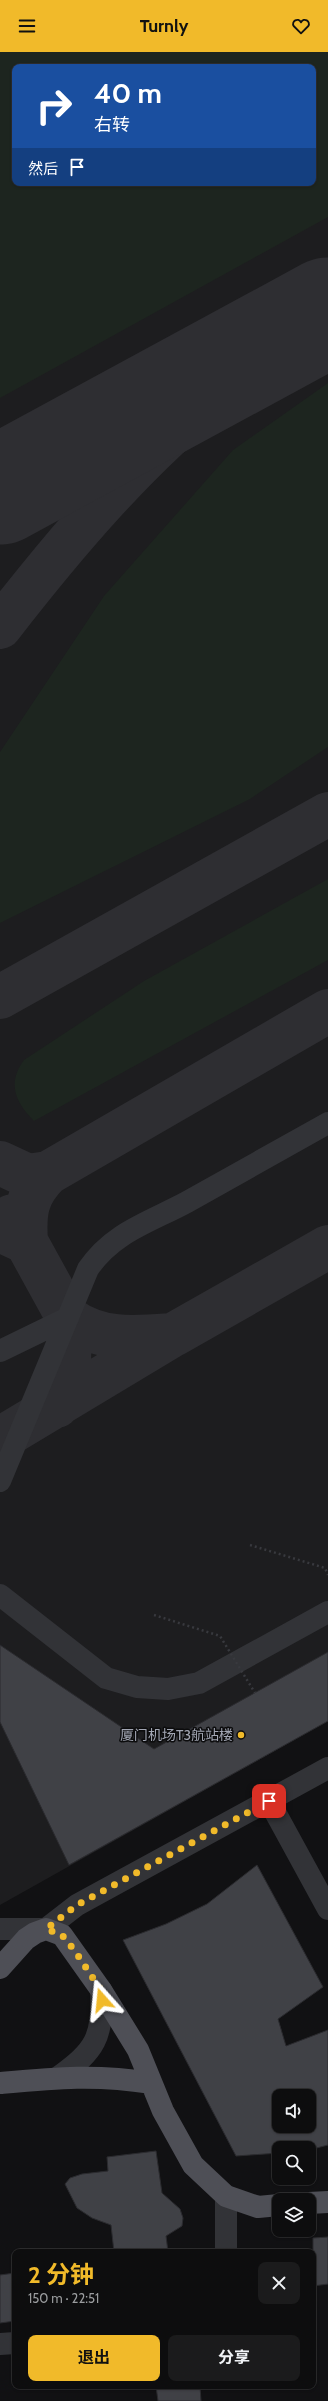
<!DOCTYPE html>
<html lang="zh">
<meta charset="utf-8">
<style>
:root{--surface:#0d0d0e;--page:#1b1b1c;--text:#f1f3f6;--muted:#9a9c9e;--line:#2d2d2e;--accent:#f1ba2a}
body{margin:0;font-family:Cabin,"Noto Sans SC",sans-serif;background:var(--page);color:var(--text);height:100vh;display:flex;flex-direction:column;font-size:15px;white-space:nowrap}
*{box-sizing:border-box;margin:0}
p{font-size:13px;color:var(--muted)}
.icon{flex:none;width:22px;height:22px;fill:none;stroke:currentColor;stroke-width:2;stroke-linecap:round;stroke-linejoin:round}
.map{position:relative;flex:1;overflow:hidden}
.drawer{position:absolute;left:12px;top:2197px;width:304px;height:140px;display:flex;flex-direction:column;background:var(--surface);border-radius:8px;box-shadow:0 1px 3px #0004,0 0 0 1px var(--line)}
.drawer>*{flex:none}
.top-card{position:absolute;left:12px;top:12px;width:304px;height:122px;border-radius:8px;box-shadow:0 1px 3px #0004,0 0 0 1px var(--line);background:#1a4fa0;color:#fff;overflow:hidden}
.buttons{position:absolute;left:272px;top:2037px;display:grid;gap:8px}
.buttons a{display:grid;place-items:center;width:44px;height:44px;border-radius:8px;background:var(--surface);box-shadow:0 1px 3px #0004,0 0 0 1px var(--line);font-size:20px}
.pin{position:absolute;display:grid;place-items:center;width:34px;height:34px;color:#fff;margin:-17px;border-radius:8px;box-shadow:0 2px 6px #0006}
.me{position:absolute;width:44px;margin:-22px;rotate:342deg;stroke-linejoin:round;filter:drop-shadow(0 0 3px #0008)}
.turn{display:flex;align-items:center;gap:14px;height:84px;padding:0 16px;font-size:18px}
.turn .icon{width:52px;height:52px;stroke-width:2.5}
.turn b{display:block;font-size:28px;line-height:34px}
.then{display:flex;align-items:center;height:38px;padding:0 16px;background:#0003;gap:8px;font-size:15px}
.round{display:grid;place-items:center;flex:none;width:42px;height:42px;border-radius:8px;background:var(--page)}
.overview{display:flex;align-items:center;justify-content:space-between;height:68px;padding:0 16px}
h1{font-size:24px;font-weight:700;line-height:30px;color:var(--accent)}
.primary-button{display:flex;gap:8px;margin-top:auto;padding:8px 16px}
.primary-button a{flex:1;height:46px;border-radius:8px;background:var(--accent);color:#111;font-size:16px;font-weight:700;line-height:46px;text-align:center}
.primary-button a+a{background:var(--page);color:var(--text)}
header{display:flex;justify-content:space-between;align-items:center;height:52px;padding:0 16px;background:var(--accent);color:#111;font-size:18px;font-weight:700}
.map>svg:first-child{display:block}
</style>
<header><svg class="icon" aria-label="menu" viewBox="0 0 24 24"><path d="M4 6h16M4 12h16M4 18h16"/></svg>Turnly<svg class="icon" aria-label="heart" viewBox="0 0 24 24"><path d="M12 20l-8-8c-3-5 5-10 8-4 3-6 11-1 8 4z"/></svg></header>
<div class="map">
<svg width="328" height="2349" viewBox="0 0 328 2349">
<rect width="100%" height="100%" fill="#111113"/>
<!-- built -->
<path fill="#1d1d1f" fill-rule="evenodd" d="M0,0H328V1669L0,1853ZM15,15H313V131H15Z"/>
<!-- green -->
<path fill="#1d251f" fill-rule="evenodd" d="M0,0H328V165L0,346ZM15,15H313V131H15Z
M328,331V695L250,747L0,871V700L104,544L233,398Z
M328,827V908L34,1069C15,1050 7,1031 24,1008L144,929Z"/>
<g fill="none" stroke-linecap="round" stroke-linejoin="round">
<!-- taxiway -->
<path stroke="#2e2e32" stroke-width="44" d="M0,575C66,490 137,406 221,339C255,312 292,288 328,264
M0,945L328,762
M0,1111L28,1124L48,1121
M12,1164L68,1266
M0,1178L26,1190C24,1160 26,1143 48,1121L328,959
M57,1354C72,1324 70,1299 68,1266C100,1289 133,1286 170,1283
M0,1387L173,1283L328,1195"/>
<!-- runway -->
<path stroke="#2e2e32" stroke-width="109" d="M0,438L328,260"/>
</g>
<!-- building -->
<path fill="#404146" stroke="#2b2b2f" fill-rule="evenodd" d="M0,1593L154,1697L328,1600V1669L69,1813L0,1670Z
M257,1813L323,1935L278,1967L286,1994L328,1978V2093L309,2098V2096H279V2101L236,2104L123,1888L166,1872L207,1852ZM279,2044H309V2074H279Z
M156,2099L162,2141L180,2157L183,2166L182,2174L166,2184L168,2200H114L111,2173L92,2166L77,2156L65,2132L70,2126L82,2122L108,2119L107,2105Z
M328,2185V2232L313,2234V2186Z
M15,2221V2269L0,2271V2223Z
M156,2334H200L201,2349H158Z"/>
<g fill="none" stroke-linecap="round" stroke-linejoin="round">
<!-- path -->
<path stroke="#38393e" stroke-width="2.5" stroke-dasharray="2 3" stroke-linecap="butt" d="M250,1493L325,1516L328,1523"/>
<!-- minor -->
<path stroke="#323337" stroke-width="22" d="M0,1299L68,1266
M0,1429L88,1217C113,1180 150,1170 187,1150C234,1124 281,1097 328,1071
M0,1543L106,1626L137,1635L168,1637L199,1631L328,1560
M269,1749L328,1857
M0,1877H46L77,1853L328,1716
M57,2026C96,1998 103,1986 101,1938
M226,2200V2144
M0,2292L15,2291"/>
<!-- major -->
<path stroke="#4e4f56" stroke-width="22" d="M0,1916L26,1887L35,1881L46,1877L62,1883L101,1938L138,1998L163,2059L193,2113L226,2144L258,2155L279,2153
M0,2031C55,2026 96,2022 151,2031
M309,2151L328,2150"/>
<!-- path-bridge -->
<path stroke="#38393e" stroke-width="2.5" stroke-dasharray="2 3" stroke-linecap="butt" d="M154,1563L220,1584L255,1641"/>
</g>
<g fill="none" stroke-linecap="round" stroke-linejoin="round">
<!-- route -->
<path stroke="#f1ba2a" stroke-width="7" stroke-dasharray="0 12.6" d="M102,1948L101,1938L75,1899L62,1883L46,1877L77,1853L269,1749"/>
</g>
<!-- markers -->
<circle fill="#f1ba2a" stroke="#0c0c0d" stroke-width="1.5" cx="241" cy="1683" r="4"/>
<g text-anchor="middle" stroke-width="3" stroke-linejoin="round" paint-order="stroke">
<!-- poi labels -->
<g font-size="14" fill="#a2a6b3" stroke="#0c0c0d" text-anchor="end">
<text x="233" y="1688">厦门机场T3航站楼</text>
</g>
</g>
</svg>
<div class="buttons">
<a><svg class="icon" aria-label="sound" viewBox="0 0 24 24"><path d="M4 9h4l5-4v14l-5-4H4zM17 9q2 3 0 6"/></svg></a>
<a><svg class="icon" aria-label="search" viewBox="0 0 24 24"><circle cx="10" cy="10" r="6"/><path d="M15 15l6 6"/></svg></a>
<a><svg class="icon" aria-label="layers" viewBox="0 0 24 24"><path d="M12 4l9 5-9 5-9-5zM3 14l9 5 9-5"/></svg></a>
</div>
<div class="pin" style="left:269px;top:1749px;background:#d93025"><svg class="icon" aria-label="arrive" viewBox="0 0 24 24"><path d="M6 21V4h12l-3 4 3 4H6"/></svg></div>
<svg class="me" style="left:102px;top:1948px" viewBox="-20 -20 40 40"><path d="M0-17L14 15 0 8-14 15z" fill="#f1ba2a" stroke="#fff" stroke-width="4"/></svg>
<div class="top-card">
<div class="turn"><svg class="icon" aria-label="right" viewBox="0 0 24 24"><path d="M7 20v-9h11M14 6l5 5-5 5"/></svg><div><b>40 m</b>右转</div></div>
<div class="then">然后<svg class="icon" aria-label="arrive" viewBox="0 0 24 24"><path d="M6 21V4h12l-3 4 3 4H6"/></svg></div>
</div>
<section class="drawer">
<div class="overview"><div><h1>2 分钟</h1><p>150 m · 22:51</p></div><a class="round"><svg class="icon" aria-label="close" viewBox="0 0 24 24"><path d="M6 6l12 12M18 6L6 18"/></svg></a></div>
<div class="primary-button"><a>退出</a><a>分享</a></div>
</section>
</div>
